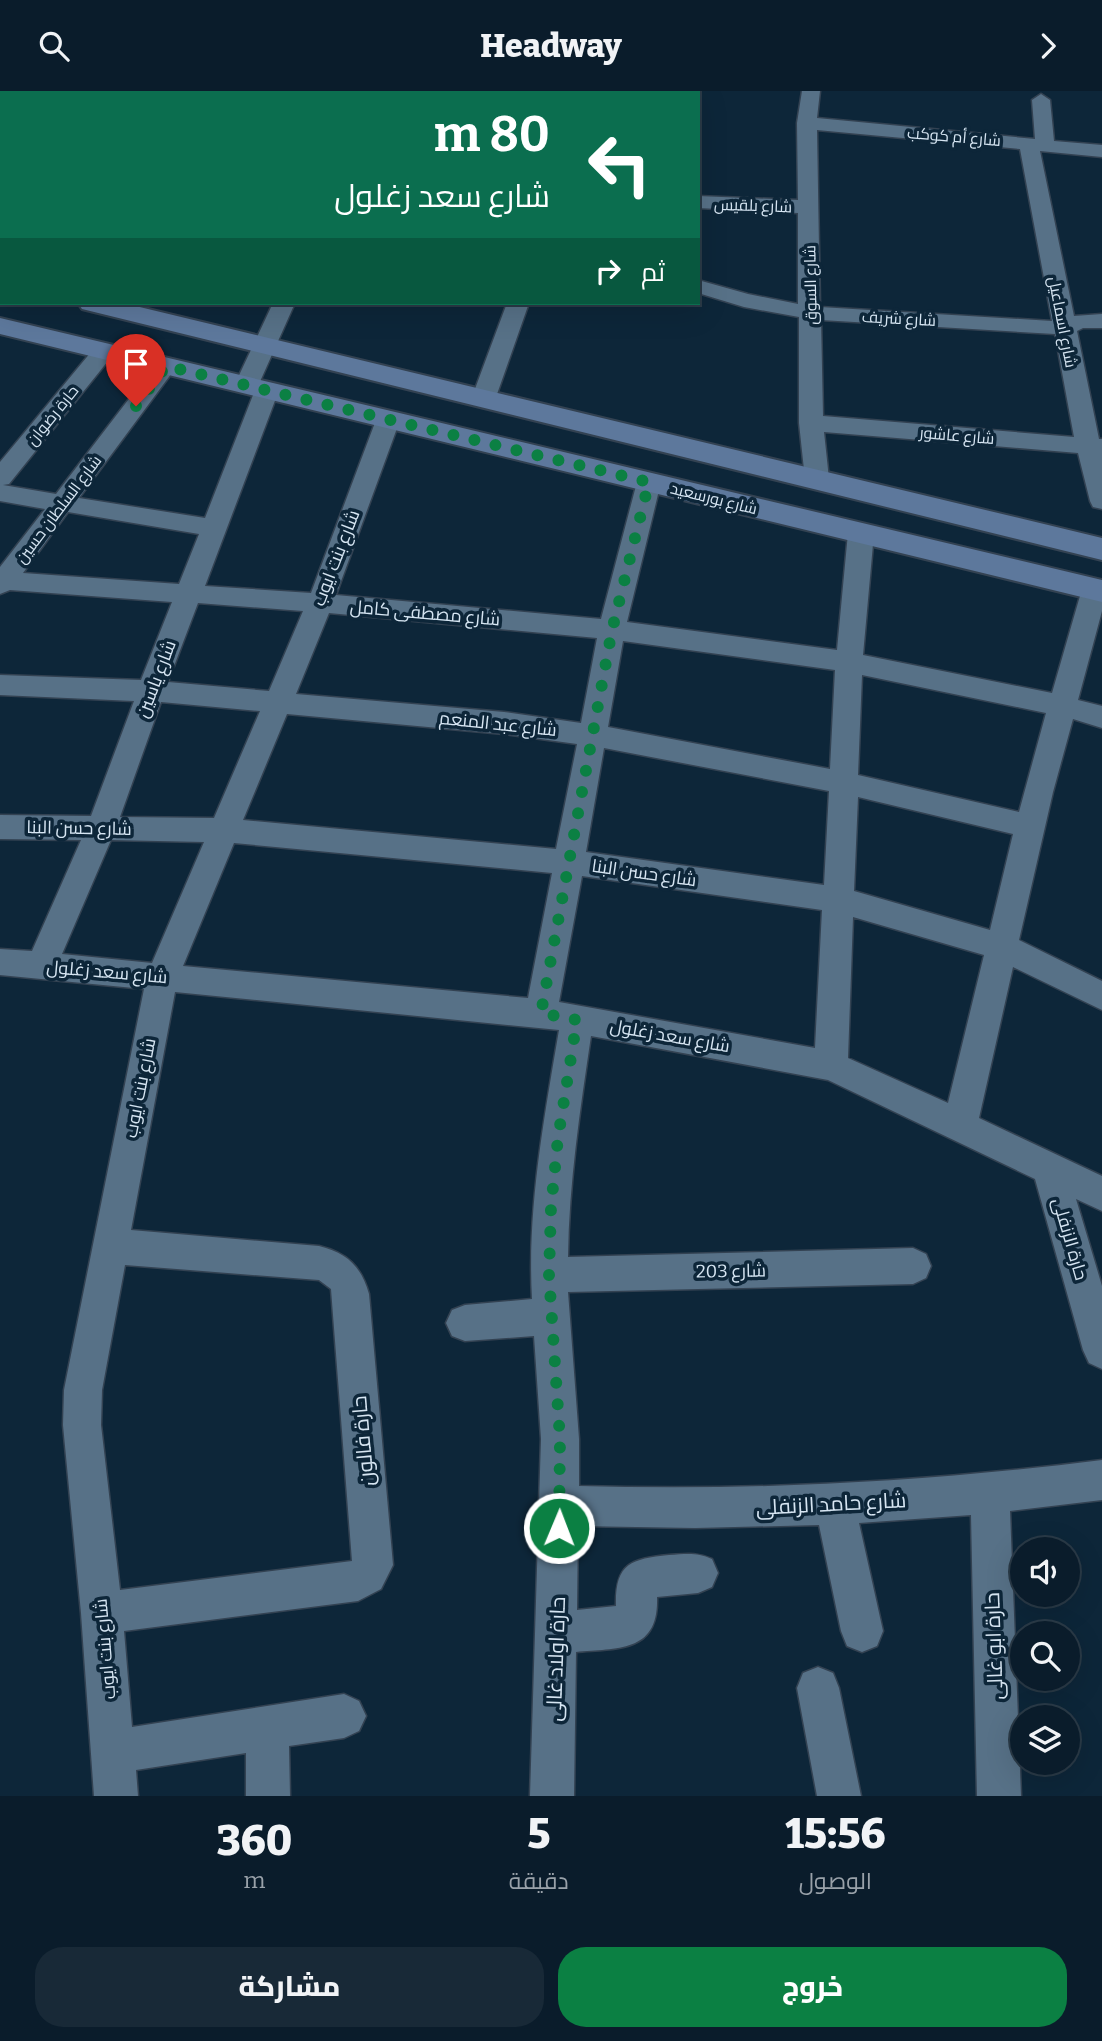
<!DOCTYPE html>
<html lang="ar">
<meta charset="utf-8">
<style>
:root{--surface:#0a1c2b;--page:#182937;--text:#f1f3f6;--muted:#99a1a9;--line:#2a3a47;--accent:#0b8043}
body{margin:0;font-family:Bitter,Cairo,serif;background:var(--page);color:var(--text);direction:rtl;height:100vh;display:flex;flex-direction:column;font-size:26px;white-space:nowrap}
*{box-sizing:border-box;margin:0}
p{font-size:23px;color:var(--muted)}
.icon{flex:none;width:38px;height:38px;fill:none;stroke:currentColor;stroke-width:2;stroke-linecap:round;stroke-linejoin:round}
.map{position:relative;height:1705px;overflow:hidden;direction:ltr}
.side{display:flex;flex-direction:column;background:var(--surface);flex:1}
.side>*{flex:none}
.banner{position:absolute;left:0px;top:0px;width:700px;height:214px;box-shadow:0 7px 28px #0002,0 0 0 2px var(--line);direction:rtl;background:#0b6e4f;color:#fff;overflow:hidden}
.buttons{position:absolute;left:1010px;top:1446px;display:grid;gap:14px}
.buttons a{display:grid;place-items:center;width:70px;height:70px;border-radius:50%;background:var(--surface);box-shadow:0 7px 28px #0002,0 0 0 2px var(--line);font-size:35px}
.pin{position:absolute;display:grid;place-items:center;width:60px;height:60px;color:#fff;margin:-72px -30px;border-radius:50% 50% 50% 0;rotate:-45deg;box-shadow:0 0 7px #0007}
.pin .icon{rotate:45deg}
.me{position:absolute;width:77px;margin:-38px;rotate:1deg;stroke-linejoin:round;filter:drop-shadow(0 0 5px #0008)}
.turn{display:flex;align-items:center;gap:24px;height:147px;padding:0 35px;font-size:32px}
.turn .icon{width:91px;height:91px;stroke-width:2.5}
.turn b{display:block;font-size:49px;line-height:60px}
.then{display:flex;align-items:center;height:66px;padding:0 35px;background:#0003;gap:14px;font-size:26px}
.eta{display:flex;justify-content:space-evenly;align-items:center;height:119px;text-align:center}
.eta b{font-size:42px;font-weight:800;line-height:49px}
.action{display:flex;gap:14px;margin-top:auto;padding:14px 35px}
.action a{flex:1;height:80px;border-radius:28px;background:var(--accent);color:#fff;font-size:28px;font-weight:800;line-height:80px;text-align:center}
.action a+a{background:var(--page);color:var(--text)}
header{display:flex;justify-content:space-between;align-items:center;height:91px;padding:0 35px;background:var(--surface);font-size:32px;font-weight:800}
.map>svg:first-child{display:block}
</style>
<header><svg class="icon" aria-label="forward" viewBox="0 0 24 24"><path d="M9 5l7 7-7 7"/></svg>Headway<svg class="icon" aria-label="search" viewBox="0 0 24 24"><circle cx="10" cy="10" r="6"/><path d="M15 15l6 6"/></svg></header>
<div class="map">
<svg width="1102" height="1705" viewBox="0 0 1102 1705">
<rect width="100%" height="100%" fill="#0d2639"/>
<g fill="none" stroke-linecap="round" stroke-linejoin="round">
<!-- street casing -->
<g stroke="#334252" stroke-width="3">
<path id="street" d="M0,0L9,2H2V11Z
M139,0H158L138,2Z
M220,0H239L219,2Z
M383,0H401L382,2Z
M598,0H616L597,2Z
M802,0H820L817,27L1035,48L1032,9L1041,3L1050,9L1054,50L1102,54V66L1040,60L1074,225L1102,223V237H1083L1077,240L1099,348H1102V418L1093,416L1090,410L1078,362L824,341L829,388L826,394L817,396L808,394L805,388L799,332V226L744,216L698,202V189L748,203L798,213V122L698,117V105L798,109L797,32ZM817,39L1020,58L1052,230L820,216ZM821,229L1055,243L1074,346L823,325Z
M2,59V73H0V60Z
M0,146H2V159H0Z
M273,212H295L258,295L254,300H238L234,295Z
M507,212H529L496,306L492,311L484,313L476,311L472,306Z
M104,253L112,255L115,260L112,265L9,393L3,394L56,403L158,270H174L177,275L79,407L205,427L255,299L259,294L267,292L275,294L279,299L205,495L311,502L376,329L380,324L388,322L396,324L400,329L336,504L601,528L637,391L640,385L649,383L658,385L661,391L627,531L837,559L848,442L852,436L861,433L870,436L874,442L863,564L1052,602L1082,498L1086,492L1095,489L1102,491V520L1078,609L1102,615V637L1073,628L1053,701L1019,849L1102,890V919L1013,876L979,1027L1102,1085V1120L1076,1108L1102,1195V1278L1089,1272L1083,1259L1035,1088L828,989L591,945C580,1019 569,1091 568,1166L913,1157L926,1163L931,1175L926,1187L913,1193L568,1201L579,1348V1395C754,1400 928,1391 1102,1369V1409L1010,1420L1021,1705H977L971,1424L859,1432L883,1540L877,1555L862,1561L847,1555L841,1540L819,1434L695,1437L578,1435L577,1519L616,1515C615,1473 630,1468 669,1464C686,1463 697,1461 712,1468L718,1482L712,1496L698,1502L657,1506C659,1562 618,1557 576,1561L574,1705H530L541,1348L534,1245L465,1250L452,1245L446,1232L452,1219L465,1214L532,1208C527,1118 544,1028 559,939L175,901L131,1139L319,1155C347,1162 361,1175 369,1203L393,1474L381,1498L358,1510L124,1540L132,1636L344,1603L359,1610L366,1625L359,1640L344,1647L289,1655L290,1705H246V1662L136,1679L138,1705H94L81,1522L63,1334L64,1299L144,898L0,884V858L32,860L81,749L0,748V724L91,725L134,610L0,604V584L141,589L172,511L10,499L0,503V476L45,418L0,410V371L96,255ZM68,421L199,443L179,493L23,482ZM198,512L303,520L269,600L168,591ZM329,522L597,547L581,632L504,621L296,603ZM623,550L835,579L830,678L608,636ZM862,584L1046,622L1019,721L858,684ZM161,611L260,620L214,727L120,726ZM287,623L504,643L577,653L556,758L243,729ZM604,657L829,700L824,794L586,761ZM858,706L1013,743L990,839L854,800ZM111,749L204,751L152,872L62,863ZM234,752L552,782L528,907L183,875ZM582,785L822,819L815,957L559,911ZM853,826L984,864L948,1012L848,967ZM125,1174L319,1189L331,1198L352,1470L120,1499L101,1334L102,1299Z
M818,1576L833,1582L839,1597L861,1705H817L797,1597L803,1582Z"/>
</g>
<!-- secondary casing -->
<g stroke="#334252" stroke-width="4">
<path id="secondary" d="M0,182L2,183V199L0,198Z
M78,212H123L1102,447V469L82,218Z
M0,227L1102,489V511L0,243Z"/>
</g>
<!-- street -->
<use href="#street" fill="#577187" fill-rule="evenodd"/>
<!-- secondary -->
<use href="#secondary" fill="#5d789c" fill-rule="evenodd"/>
</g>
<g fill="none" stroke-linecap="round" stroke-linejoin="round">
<!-- route -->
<path stroke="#0b8043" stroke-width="12" stroke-dasharray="0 21.6" d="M136,315L166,275L649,391L612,539L541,922L577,929L558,1047L551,1116L549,1184L560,1348L559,1437"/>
</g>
<g text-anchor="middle" stroke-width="7" stroke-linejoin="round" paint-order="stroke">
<!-- far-street labels -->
<g font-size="16" fill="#d6e5f2" stroke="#0d2639">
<text transform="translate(954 45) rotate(5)" y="6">شارع أم كوكب</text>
<text transform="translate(753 114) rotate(2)" y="6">شارع بلقيس</text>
<text transform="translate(810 194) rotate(-91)" y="6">شارع السوق</text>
<text transform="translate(899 227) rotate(3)" y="6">شارع شريف</text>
<text transform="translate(1063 231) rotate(79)" y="6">شارع اسماعيل</text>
<text transform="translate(52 324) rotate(-51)" y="6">حارة رضوان</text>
<text transform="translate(957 344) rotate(5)" y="6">شارع عاشور</text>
<text transform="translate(714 407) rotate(14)" y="6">شارع بورسعيد</text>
<text transform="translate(58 418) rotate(-53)" y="6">شارع السلطان حسين</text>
</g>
<!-- street labels -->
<g font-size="18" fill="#d6e5f2" stroke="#0d2639">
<text transform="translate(336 467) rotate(-69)" y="6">شارع بنت ايوب</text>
<text transform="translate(425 522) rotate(5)" y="6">شارع مصطفى كامل</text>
<text transform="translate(156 588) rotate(-69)" y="6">شارع ياسين</text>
<text transform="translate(498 633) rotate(6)" y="6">شارع عبد المنعم</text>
<text transform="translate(79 737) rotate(1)" y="6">شارع حسن البنا</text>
<text transform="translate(644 782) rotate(8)" y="6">شارع حسن البنا</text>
<text transform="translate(107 881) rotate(5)" y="6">شارع سعد زغلول</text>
<text transform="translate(670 945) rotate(10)" y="6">شارع سعد زغلول</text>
<text transform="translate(140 997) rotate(-79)" y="6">شارع بنت ايوب</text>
<text transform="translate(1070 1148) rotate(74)" y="6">حارة الزنفلى</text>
<text transform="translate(731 1180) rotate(-1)" y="6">شارع 203</text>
<text transform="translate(105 1558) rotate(-95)" y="6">شارع بنت ايوب</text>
</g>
<!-- near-street labels -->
<g font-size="21" fill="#d6e5f2" stroke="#0d2639">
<text transform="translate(363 1350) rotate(-95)" y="7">حارة فالون</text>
<text transform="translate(831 1413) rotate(-3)" y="7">شارع حامد الزنفلى</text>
<text transform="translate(994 1555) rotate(-92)" y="7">حارة ابو غالى</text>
<text transform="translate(556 1568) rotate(-88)" y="7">حارة اولاد غالى</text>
</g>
</g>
</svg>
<div class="buttons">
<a><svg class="icon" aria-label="sound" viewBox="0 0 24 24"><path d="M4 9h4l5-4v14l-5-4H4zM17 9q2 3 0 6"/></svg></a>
<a><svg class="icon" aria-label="search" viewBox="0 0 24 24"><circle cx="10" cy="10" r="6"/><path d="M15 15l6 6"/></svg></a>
<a><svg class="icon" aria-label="layers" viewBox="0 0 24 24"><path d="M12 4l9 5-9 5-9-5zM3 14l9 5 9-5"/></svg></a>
</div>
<div class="pin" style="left:136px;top:315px;background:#d93025"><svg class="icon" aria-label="arrive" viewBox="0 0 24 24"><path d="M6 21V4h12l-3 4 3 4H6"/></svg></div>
<svg class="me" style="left:559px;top:1437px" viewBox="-20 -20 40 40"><circle r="17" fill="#0b8043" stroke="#fff" stroke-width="3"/><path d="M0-11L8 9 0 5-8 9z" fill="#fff"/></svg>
<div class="banner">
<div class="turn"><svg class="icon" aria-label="left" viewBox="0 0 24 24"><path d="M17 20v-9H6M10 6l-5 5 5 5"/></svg><div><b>80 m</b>شارع سعد زغلول</div></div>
<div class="then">ثم<svg class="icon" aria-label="right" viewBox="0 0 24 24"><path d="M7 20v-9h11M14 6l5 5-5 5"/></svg></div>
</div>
</div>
<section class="side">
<div class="eta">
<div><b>15:56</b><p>الوصول</p></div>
<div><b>5</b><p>دقيقة</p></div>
<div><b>360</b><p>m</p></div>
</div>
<div class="action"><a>خروج</a><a>مشاركة</a></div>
</section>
